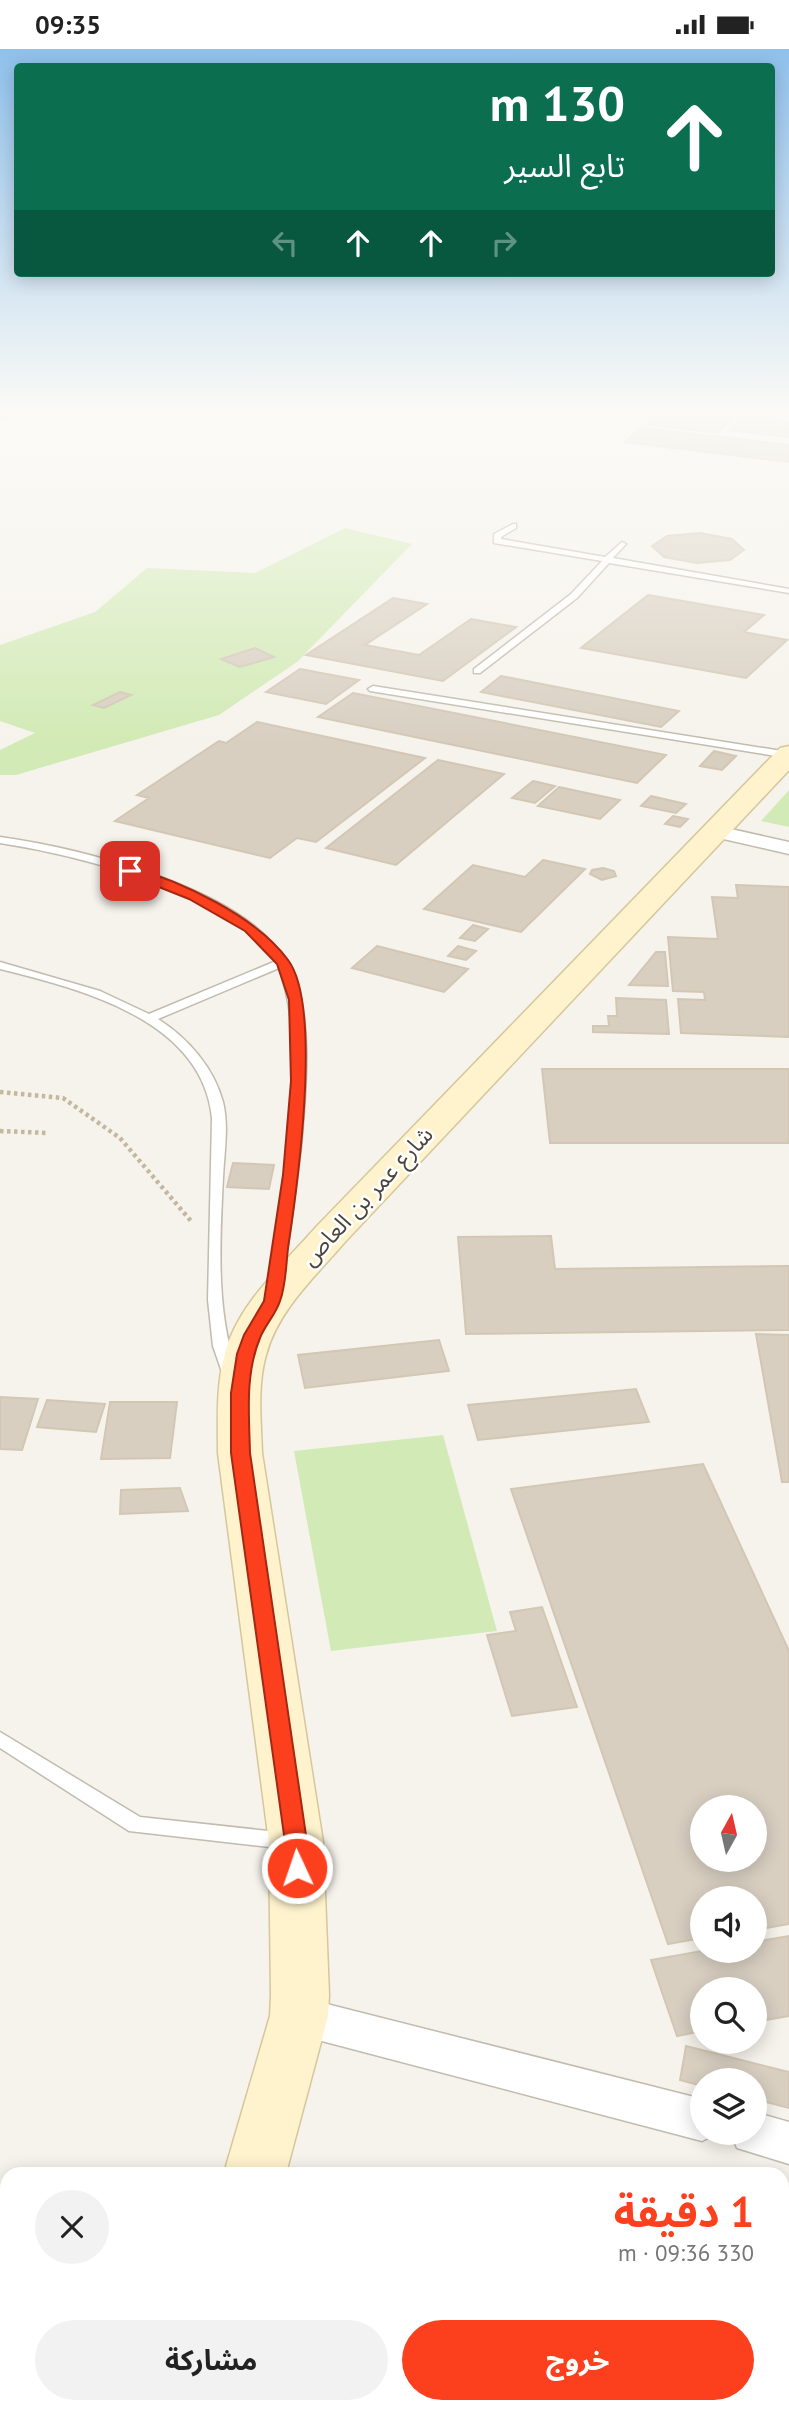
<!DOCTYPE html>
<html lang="ar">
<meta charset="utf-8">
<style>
:root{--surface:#fff;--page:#f2f2f2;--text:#222;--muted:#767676;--accent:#fc3f1d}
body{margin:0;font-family:"PT Sans","Noto Sans Arabic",sans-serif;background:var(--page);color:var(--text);direction:rtl;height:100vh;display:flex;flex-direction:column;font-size:26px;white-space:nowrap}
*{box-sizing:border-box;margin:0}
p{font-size:23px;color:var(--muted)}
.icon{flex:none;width:38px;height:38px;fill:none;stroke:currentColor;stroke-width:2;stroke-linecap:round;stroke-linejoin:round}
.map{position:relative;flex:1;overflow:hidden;direction:ltr}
.side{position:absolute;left:0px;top:2118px;width:789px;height:247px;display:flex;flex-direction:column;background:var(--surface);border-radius:21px 21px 0 0;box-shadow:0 4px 18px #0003;direction:rtl}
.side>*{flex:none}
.top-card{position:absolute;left:14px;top:14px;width:761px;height:214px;border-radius:7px;box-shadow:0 4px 18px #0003;direction:rtl;background:#0b6e4f;color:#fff;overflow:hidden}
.needle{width:46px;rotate:8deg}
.tools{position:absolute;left:690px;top:1746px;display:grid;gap:14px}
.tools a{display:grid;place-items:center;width:77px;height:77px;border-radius:50%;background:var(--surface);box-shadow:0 4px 18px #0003;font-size:35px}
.pin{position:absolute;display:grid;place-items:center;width:60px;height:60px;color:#fff;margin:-30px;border-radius:14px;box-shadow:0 4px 10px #0006}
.me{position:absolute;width:77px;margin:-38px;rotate:357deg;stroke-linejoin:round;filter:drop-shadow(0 0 5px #0008)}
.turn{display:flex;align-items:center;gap:24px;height:147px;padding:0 35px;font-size:32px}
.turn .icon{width:91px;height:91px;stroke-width:2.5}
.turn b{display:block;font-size:49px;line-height:60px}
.lanes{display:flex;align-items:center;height:66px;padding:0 35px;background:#0003;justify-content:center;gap:35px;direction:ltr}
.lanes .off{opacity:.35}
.round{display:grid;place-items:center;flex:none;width:74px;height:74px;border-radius:37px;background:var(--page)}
.head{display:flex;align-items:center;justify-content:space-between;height:119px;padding:0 35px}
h1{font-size:42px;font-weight:700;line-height:52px;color:var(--accent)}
.cta{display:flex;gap:14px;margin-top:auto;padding:14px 35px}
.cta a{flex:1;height:80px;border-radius:42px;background:var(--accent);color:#fff;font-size:28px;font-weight:700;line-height:80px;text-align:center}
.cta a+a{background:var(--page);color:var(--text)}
.status{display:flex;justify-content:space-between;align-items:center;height:49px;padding:0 35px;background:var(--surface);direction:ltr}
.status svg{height:19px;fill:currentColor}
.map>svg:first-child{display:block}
</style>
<div class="status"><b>09:35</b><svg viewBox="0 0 49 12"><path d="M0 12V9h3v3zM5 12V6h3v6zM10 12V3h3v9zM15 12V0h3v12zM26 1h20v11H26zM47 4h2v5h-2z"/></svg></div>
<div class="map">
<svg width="789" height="2364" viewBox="0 0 789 2364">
<rect width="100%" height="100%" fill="#f6f3ec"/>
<!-- green -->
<path fill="#d2eab5" d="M345,479L412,495L297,613L219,666L16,726H0V701L35,684L0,672V596L95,563L147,519L255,524Z
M789,741V778L761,772Z
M443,1386L497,1582L331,1602L294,1402Z"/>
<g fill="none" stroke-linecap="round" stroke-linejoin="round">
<!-- stream -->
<path stroke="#a9d4f2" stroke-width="5" d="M0,369L20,364"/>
</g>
<!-- building -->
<path fill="#d8cfc1" stroke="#d3c7b4" stroke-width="2" fill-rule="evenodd" d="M661,364H739L718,384L647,376Z
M744,368L789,374V388L728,381Z
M642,379L789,396V413L624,393Z
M700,484L732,490L744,501L730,511L697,514L664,508L652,497L667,487Z
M648,546L764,566L744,583L787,591L746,629L581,599Z
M393,549L427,555L365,596L419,606L471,570L516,578L443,632L306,606Z
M255,599L274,608L240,618L221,610Z
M300,620L359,631L326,655L266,643Z
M501,627L679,662L661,678L481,643Z
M120,643L131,646L104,659L93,656Z
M353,644L666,706L637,734L318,668Z
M257,673L425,709L316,793L297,789L270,809L115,772L149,749L137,746L219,692L226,694Z
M714,702L736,707L722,721L700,717Z
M438,711L504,725L396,816L326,799Z
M533,732L555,737L535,754L512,749Z
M559,738L620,751L600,770L538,757Z
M651,747L686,755L676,764L641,757Z
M673,767L688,770L680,778L665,775Z
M543,811L585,820L521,883L424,860L473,816L525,828Z
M603,819L614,822L616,827L602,831L590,825L592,821Z
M736,836L789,838V988L681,984L678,950L705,951L704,943L673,942L668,888L718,890L712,848L738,849Z
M473,876L488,880L475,892L460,889Z
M377,897L468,920L444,943L352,919Z
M458,897L476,902L466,911L448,907Z
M656,903H665L668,937L629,936Z
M616,949L666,951L669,985L593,983V977H609L608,967H617Z
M542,1020H789V1094H550Z
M233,1114L274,1116L269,1140L227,1138Z
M551,1187L555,1220L789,1217V1281L466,1285L458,1188Z
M756,1285L789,1286V1433H782Z
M439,1291L449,1322L305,1339L298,1306Z
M636,1340L649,1373L478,1391L468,1356Z
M0,1348L38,1350L22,1401L0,1400Z
M47,1351L105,1355L96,1383L37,1378Z
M110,1353H177L170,1409L101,1410Z
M703,1415L789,1602V1875L754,1881V1850H702V1889L668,1895L511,1440ZM702,1759H754V1811H702Z
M180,1439L188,1462L120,1465L121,1441Z
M542,1558L577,1658L512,1667L487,1586L516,1582L510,1563Z
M789,1887V1967L754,1973V1941H702V1982L677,1987L651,1911L702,1902H754V1893Z
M686,1997L789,2023V2059L754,2050V2032H702V2037L680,2031Z"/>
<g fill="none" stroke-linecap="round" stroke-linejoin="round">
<!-- lane casing -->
<g stroke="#c2bbae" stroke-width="3">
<path id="lane" d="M0,364H10L0,368Z
M513,475H516V479L501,488V490L605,508L622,493L626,495L613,509L789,540V544L609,514L577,549L480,624H474V620L571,545L602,512L494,494V485Z
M373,637L788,703L789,709L370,642L368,640Z
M0,788C78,799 224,835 276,898C280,903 287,909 289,914C314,964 306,1041 301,1097C297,1132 292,1167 287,1202C285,1215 285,1231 279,1243H269L267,1240C282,1144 312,1012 279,919L158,970C188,989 214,1019 223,1053C229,1078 224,1104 223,1129C220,1190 215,1269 239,1326L236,1329L231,1331L223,1326L213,1297L208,1251L212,1069C202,970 80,940 0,920V913L100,942L149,965L276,912C271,905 265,897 259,891C201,838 77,806 0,794Z
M0,1683L140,1768L287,1784L294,1786L297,1792L294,1798L287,1800L129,1782L0,1699Z"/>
</g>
<!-- street casing -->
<g stroke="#c2bbae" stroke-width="3">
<path id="street" d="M713,776L789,793V805L706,786L703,782L706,778Z
M299,1948L702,2050V2084H718L702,2092L299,1986L284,1980L278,1967L284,1954Z
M754,2063L789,2073V2115L737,2099L731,2084H754Z"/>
</g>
<!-- secondary casing -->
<g stroke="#d6c79b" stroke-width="3">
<path id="secondary" d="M789,697V721L344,1194C315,1228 278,1261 266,1306C257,1337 261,1372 262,1404L323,1793L329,1946L328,1967L286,2124H224L270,1967L271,1946L269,1793L218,1404C218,1372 216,1340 224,1308C236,1256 283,1216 316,1178L780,699Z
M157,2357H225L223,2364H155Z"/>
</g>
<!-- path -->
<path stroke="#c4b79f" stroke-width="4.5" stroke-dasharray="3.5 3.5" stroke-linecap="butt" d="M0,1043L63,1049L120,1089L191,1172
M0,1082L48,1084"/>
<!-- lane -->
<use href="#lane" fill="#fff" fill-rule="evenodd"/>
<!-- street -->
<use href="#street" fill="#fff" fill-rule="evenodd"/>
<!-- secondary -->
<use href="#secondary" fill="#fff3cd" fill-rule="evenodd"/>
</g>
<!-- sky -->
<linearGradient id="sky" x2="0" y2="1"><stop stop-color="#8fc1ec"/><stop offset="0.52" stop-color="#fbfaf6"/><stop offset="1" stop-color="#fbfaf6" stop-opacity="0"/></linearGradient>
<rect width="789" height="695" fill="url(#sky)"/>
<!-- route -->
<path fill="#fc3f1d" stroke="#a42913" stroke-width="2" d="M130,818C181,832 256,867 288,911C323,957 297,1140 288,1199C286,1216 286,1236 280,1252C276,1265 265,1276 260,1289C245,1325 249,1365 250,1404L307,1793L308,1819L305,1825L297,1828L289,1825L286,1819L285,1793L231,1404V1344L237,1305L244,1286L264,1252L283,1126L291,1032L289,951L277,915L245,882L189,850L126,825L124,822Z"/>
<g text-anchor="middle" stroke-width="5" stroke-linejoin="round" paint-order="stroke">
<!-- street labels -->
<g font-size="23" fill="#4b4439" stroke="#fff">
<text transform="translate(367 1147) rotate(-47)" y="8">شارع عمر بن العاص</text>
</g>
</g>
</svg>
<div class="tools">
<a><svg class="needle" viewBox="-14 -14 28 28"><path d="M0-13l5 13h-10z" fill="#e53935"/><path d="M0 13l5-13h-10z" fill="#767676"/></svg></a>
<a><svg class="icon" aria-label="sound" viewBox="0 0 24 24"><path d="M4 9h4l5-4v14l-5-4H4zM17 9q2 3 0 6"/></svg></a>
<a><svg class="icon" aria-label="search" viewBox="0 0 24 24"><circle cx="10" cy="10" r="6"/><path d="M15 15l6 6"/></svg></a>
<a><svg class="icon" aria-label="layers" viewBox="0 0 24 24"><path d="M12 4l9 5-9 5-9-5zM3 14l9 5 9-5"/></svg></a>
</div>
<div class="pin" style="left:130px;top:822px;background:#d93025"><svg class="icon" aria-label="arrive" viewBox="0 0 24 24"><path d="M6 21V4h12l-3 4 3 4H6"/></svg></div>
<svg class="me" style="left:297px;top:1819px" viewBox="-20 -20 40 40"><circle r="17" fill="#fc3f1d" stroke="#fff" stroke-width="3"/><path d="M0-11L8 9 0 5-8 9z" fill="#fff"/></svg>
<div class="top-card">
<div class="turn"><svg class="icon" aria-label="ahead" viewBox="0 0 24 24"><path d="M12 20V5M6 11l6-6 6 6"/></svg><div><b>130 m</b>تابع السير</div></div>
<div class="lanes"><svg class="icon off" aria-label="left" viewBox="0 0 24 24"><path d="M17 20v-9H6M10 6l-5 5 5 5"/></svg><svg class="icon" aria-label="ahead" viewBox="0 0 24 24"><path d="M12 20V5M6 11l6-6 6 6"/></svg><svg class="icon" aria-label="ahead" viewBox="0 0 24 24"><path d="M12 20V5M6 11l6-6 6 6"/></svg><svg class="icon off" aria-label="right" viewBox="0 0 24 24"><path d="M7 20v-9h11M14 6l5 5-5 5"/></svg></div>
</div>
<section class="side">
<div class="head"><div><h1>1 دقيقة</h1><p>330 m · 09:36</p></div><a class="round"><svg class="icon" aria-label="close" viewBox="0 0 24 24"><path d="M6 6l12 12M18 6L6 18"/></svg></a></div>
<div class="cta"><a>خروج</a><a>مشاركة</a></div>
</section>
</div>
